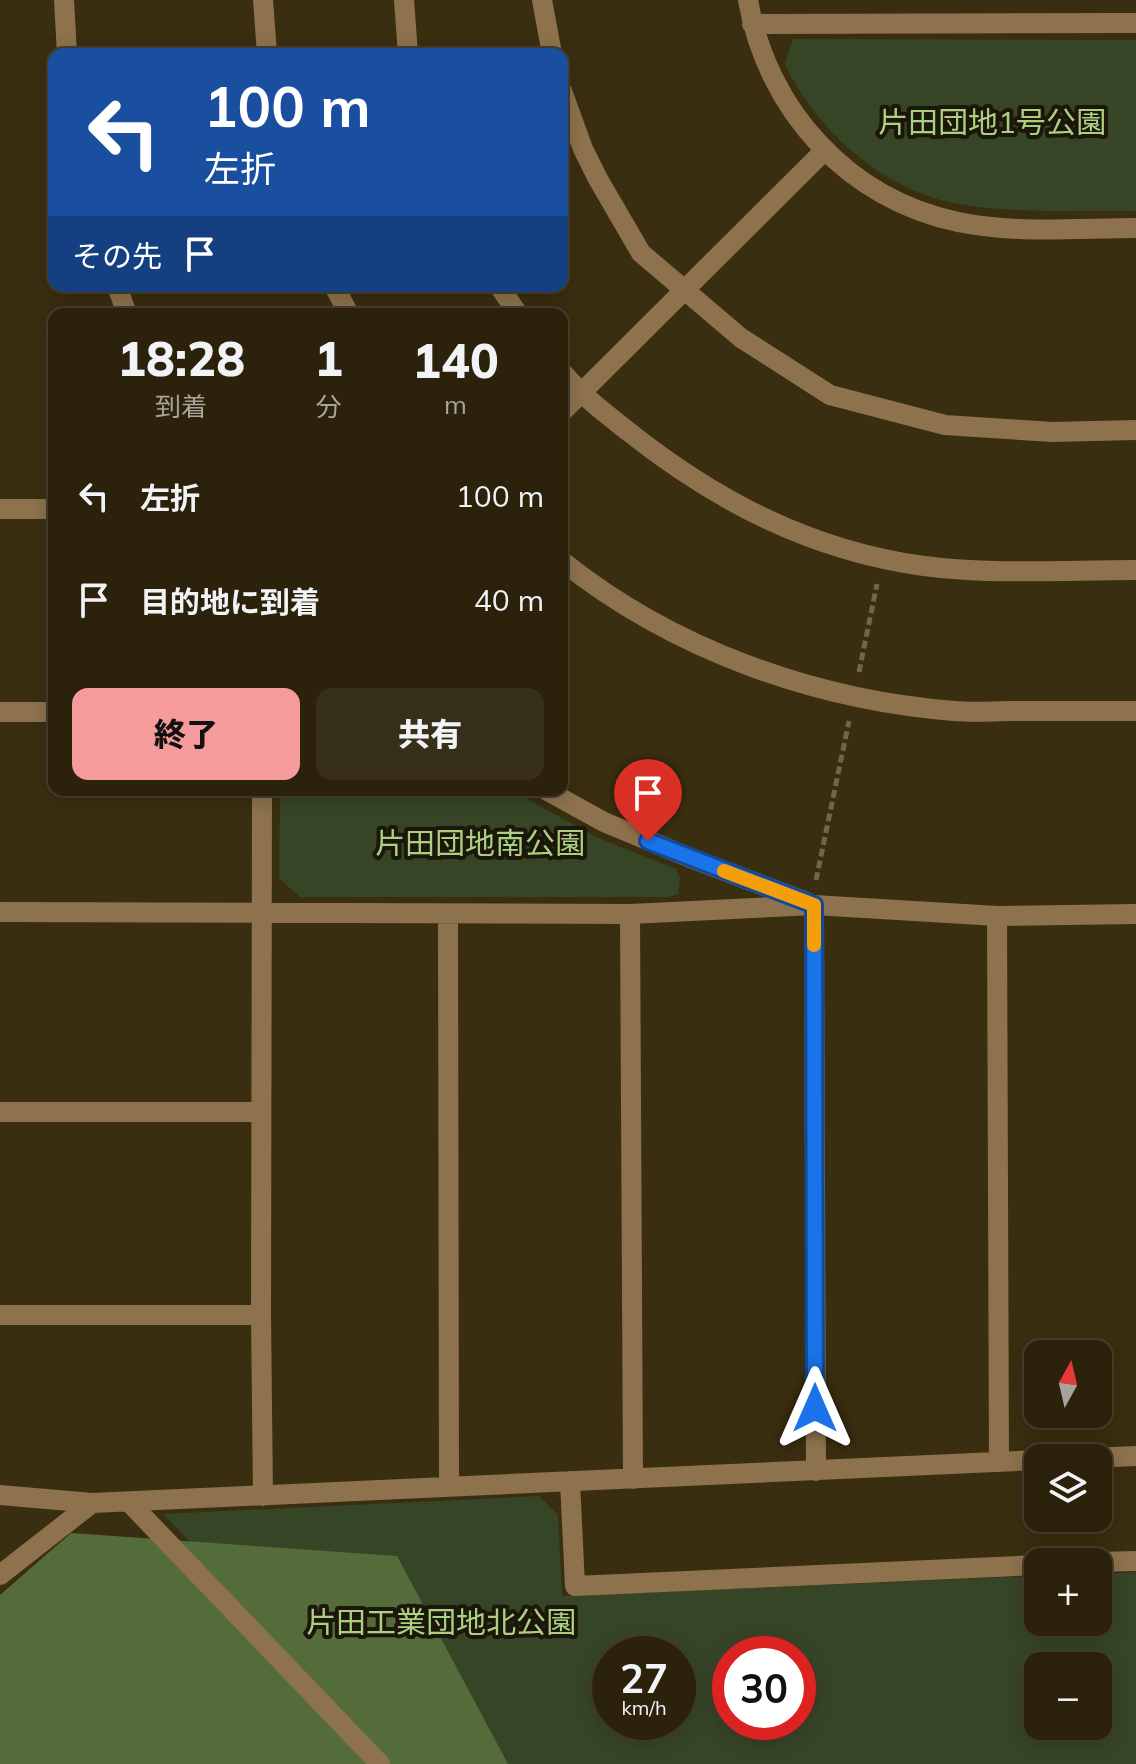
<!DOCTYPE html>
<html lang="ja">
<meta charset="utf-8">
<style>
:root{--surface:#2c220c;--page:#382f1a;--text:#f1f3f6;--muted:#a6a49d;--line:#483f2d;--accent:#f59b9b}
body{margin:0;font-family:Mulish,"Noto Sans JP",sans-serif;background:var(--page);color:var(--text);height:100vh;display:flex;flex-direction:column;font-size:30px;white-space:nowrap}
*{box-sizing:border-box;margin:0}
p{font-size:26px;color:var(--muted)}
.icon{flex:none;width:44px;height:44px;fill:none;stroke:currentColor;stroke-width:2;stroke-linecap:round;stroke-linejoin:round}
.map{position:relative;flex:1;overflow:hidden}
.sheet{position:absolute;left:48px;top:308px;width:520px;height:488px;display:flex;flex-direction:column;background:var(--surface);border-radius:16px;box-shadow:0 4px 20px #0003,0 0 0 2px var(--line)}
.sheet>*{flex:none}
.guide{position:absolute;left:48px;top:48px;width:520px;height:244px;border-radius:16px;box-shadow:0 4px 20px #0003,0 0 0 2px var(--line);background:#1a4fa0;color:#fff;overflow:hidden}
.needle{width:52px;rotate:8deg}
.controls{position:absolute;left:1024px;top:1340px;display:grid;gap:16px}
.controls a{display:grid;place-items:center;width:88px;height:88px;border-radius:16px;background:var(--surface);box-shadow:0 4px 20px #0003,0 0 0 2px var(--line);font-size:40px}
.speed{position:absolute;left:592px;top:1636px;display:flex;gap:16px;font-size:40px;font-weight:700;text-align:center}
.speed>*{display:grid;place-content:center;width:104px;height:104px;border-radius:50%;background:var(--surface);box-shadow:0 4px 20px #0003,0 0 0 2px var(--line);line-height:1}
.speed small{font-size:20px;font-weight:400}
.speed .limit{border:12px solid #d22;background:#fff;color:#111}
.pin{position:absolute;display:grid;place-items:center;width:68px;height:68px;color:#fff;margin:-82px -34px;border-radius:50% 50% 50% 0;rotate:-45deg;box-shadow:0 0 8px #0007}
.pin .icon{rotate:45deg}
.me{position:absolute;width:88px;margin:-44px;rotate:0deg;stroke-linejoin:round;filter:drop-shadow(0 0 6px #0008)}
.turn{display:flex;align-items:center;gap:28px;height:168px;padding:0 24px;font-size:36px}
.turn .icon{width:104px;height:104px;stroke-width:2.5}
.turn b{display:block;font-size:56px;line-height:68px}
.then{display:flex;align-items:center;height:76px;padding:0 24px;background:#0003;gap:16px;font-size:30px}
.eta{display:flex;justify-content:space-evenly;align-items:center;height:136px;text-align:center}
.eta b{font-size:48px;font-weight:800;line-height:56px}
.cta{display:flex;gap:16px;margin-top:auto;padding:16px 24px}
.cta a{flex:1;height:92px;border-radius:16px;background:var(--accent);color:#111;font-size:32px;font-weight:800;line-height:92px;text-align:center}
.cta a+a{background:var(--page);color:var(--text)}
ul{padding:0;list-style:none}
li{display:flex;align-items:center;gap:24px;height:104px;padding:0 24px}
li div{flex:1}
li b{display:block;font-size:30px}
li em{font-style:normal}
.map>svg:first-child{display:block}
</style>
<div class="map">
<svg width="1136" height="1764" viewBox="0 0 1136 1764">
<rect width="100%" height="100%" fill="#3a2e10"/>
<!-- green -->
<path fill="#374527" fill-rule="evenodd" d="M793,39L1136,40V211C1078,210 1017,214 959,204C884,191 817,131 785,64Z
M280,790H511L596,837L676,869L680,878L678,894L668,897H300L279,878Z
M539,1496L558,1515L562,1596L1038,1576V1622H1098V1574L1136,1572V1764H407L163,1514ZM610,1654H678V1722H610ZM730,1654H798V1722H730ZM1038,1666H1098V1726H1038Z"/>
<!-- forest -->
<path fill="#536c39" d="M71,1533L397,1556L508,1764H0V1595Z"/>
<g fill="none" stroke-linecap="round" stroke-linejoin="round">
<!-- path -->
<path stroke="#70664c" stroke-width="5" stroke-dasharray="8 4" stroke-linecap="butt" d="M859,672L877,584
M816,880L849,721"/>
<!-- minor -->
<path stroke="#8e724d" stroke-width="20" d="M64,0L67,54
M263,0L267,54
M404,0L408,54
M542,0L552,54
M748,0C767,110 848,199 958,222C1016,234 1078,228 1136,228
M752,24L1136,23
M562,91L583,149L598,179L641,253L741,338L830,395L945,425L1052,432L1136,430
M117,286L127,314
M334,286L349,314
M499,286L518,314
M562,372C582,396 605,413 629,432C716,501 812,551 924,566C993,575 1066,570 1136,570
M562,412L825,150
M0,509H54
M562,561C672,649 814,700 954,711C974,713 994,711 1014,711C1055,711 1095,711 1136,711
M0,712H54
M262,790L261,1315L263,1496
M546,790L604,822L693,859L807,902
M814,905L816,1471
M0,912L630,914L814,905L997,916L1136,914
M448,914L449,1487
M630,914L633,1479
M997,916L999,1462
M0,1112H261
M0,1315H261
M1091,1458L1136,1456
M570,1481L575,1586L1038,1565
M0,1495L92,1503L1038,1460
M129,1502L380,1764
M1098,1562L1136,1561
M0,1575L92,1503"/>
</g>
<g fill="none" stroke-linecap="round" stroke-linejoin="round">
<!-- route casing -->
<g stroke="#114b97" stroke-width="20">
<path id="route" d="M648,841L814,905L815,1408"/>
</g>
<!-- route -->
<use href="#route" stroke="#1a73e8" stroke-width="14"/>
<!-- slow -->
<path stroke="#f59e0b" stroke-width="14" d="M724,871L814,905V945"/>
</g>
<g text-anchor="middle" stroke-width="8" stroke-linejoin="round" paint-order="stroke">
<!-- park labels -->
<g font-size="30" fill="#aad082" stroke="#1c170a">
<text x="992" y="133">片田団地1号公園</text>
<text x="480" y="854">片田団地南公園</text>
<text x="441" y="1633">片田工業団地北公園</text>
</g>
</g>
</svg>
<div class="controls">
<a><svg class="needle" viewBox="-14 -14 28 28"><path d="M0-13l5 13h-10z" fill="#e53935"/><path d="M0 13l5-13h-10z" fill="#a6a49d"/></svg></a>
<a><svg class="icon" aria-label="layers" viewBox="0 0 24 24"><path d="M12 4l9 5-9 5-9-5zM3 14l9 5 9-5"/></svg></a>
<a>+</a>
<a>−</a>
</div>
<div class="speed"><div>27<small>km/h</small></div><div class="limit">30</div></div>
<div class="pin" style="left:648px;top:841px;background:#d93025"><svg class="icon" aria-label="arrive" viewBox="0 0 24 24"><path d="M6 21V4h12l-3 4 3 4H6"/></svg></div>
<svg class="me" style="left:815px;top:1408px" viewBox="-20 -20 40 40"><path d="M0-17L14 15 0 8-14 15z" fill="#1a73e8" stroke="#fff" stroke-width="4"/></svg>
<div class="guide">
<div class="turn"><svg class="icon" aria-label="left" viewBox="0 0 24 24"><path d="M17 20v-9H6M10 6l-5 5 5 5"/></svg><div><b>100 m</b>左折</div></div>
<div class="then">その先<svg class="icon" aria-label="arrive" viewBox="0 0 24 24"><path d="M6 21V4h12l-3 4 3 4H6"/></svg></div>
</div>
<section class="sheet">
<div class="eta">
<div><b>18:28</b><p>到着</p></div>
<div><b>1</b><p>分</p></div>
<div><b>140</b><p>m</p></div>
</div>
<ul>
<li><svg class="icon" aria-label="left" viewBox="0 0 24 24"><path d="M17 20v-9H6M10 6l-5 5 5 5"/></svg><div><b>左折</b></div><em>100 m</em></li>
<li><svg class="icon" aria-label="arrive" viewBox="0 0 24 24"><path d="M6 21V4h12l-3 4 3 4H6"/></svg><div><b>目的地に到着</b></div><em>40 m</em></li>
</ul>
<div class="cta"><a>終了</a><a>共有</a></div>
</section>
</div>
